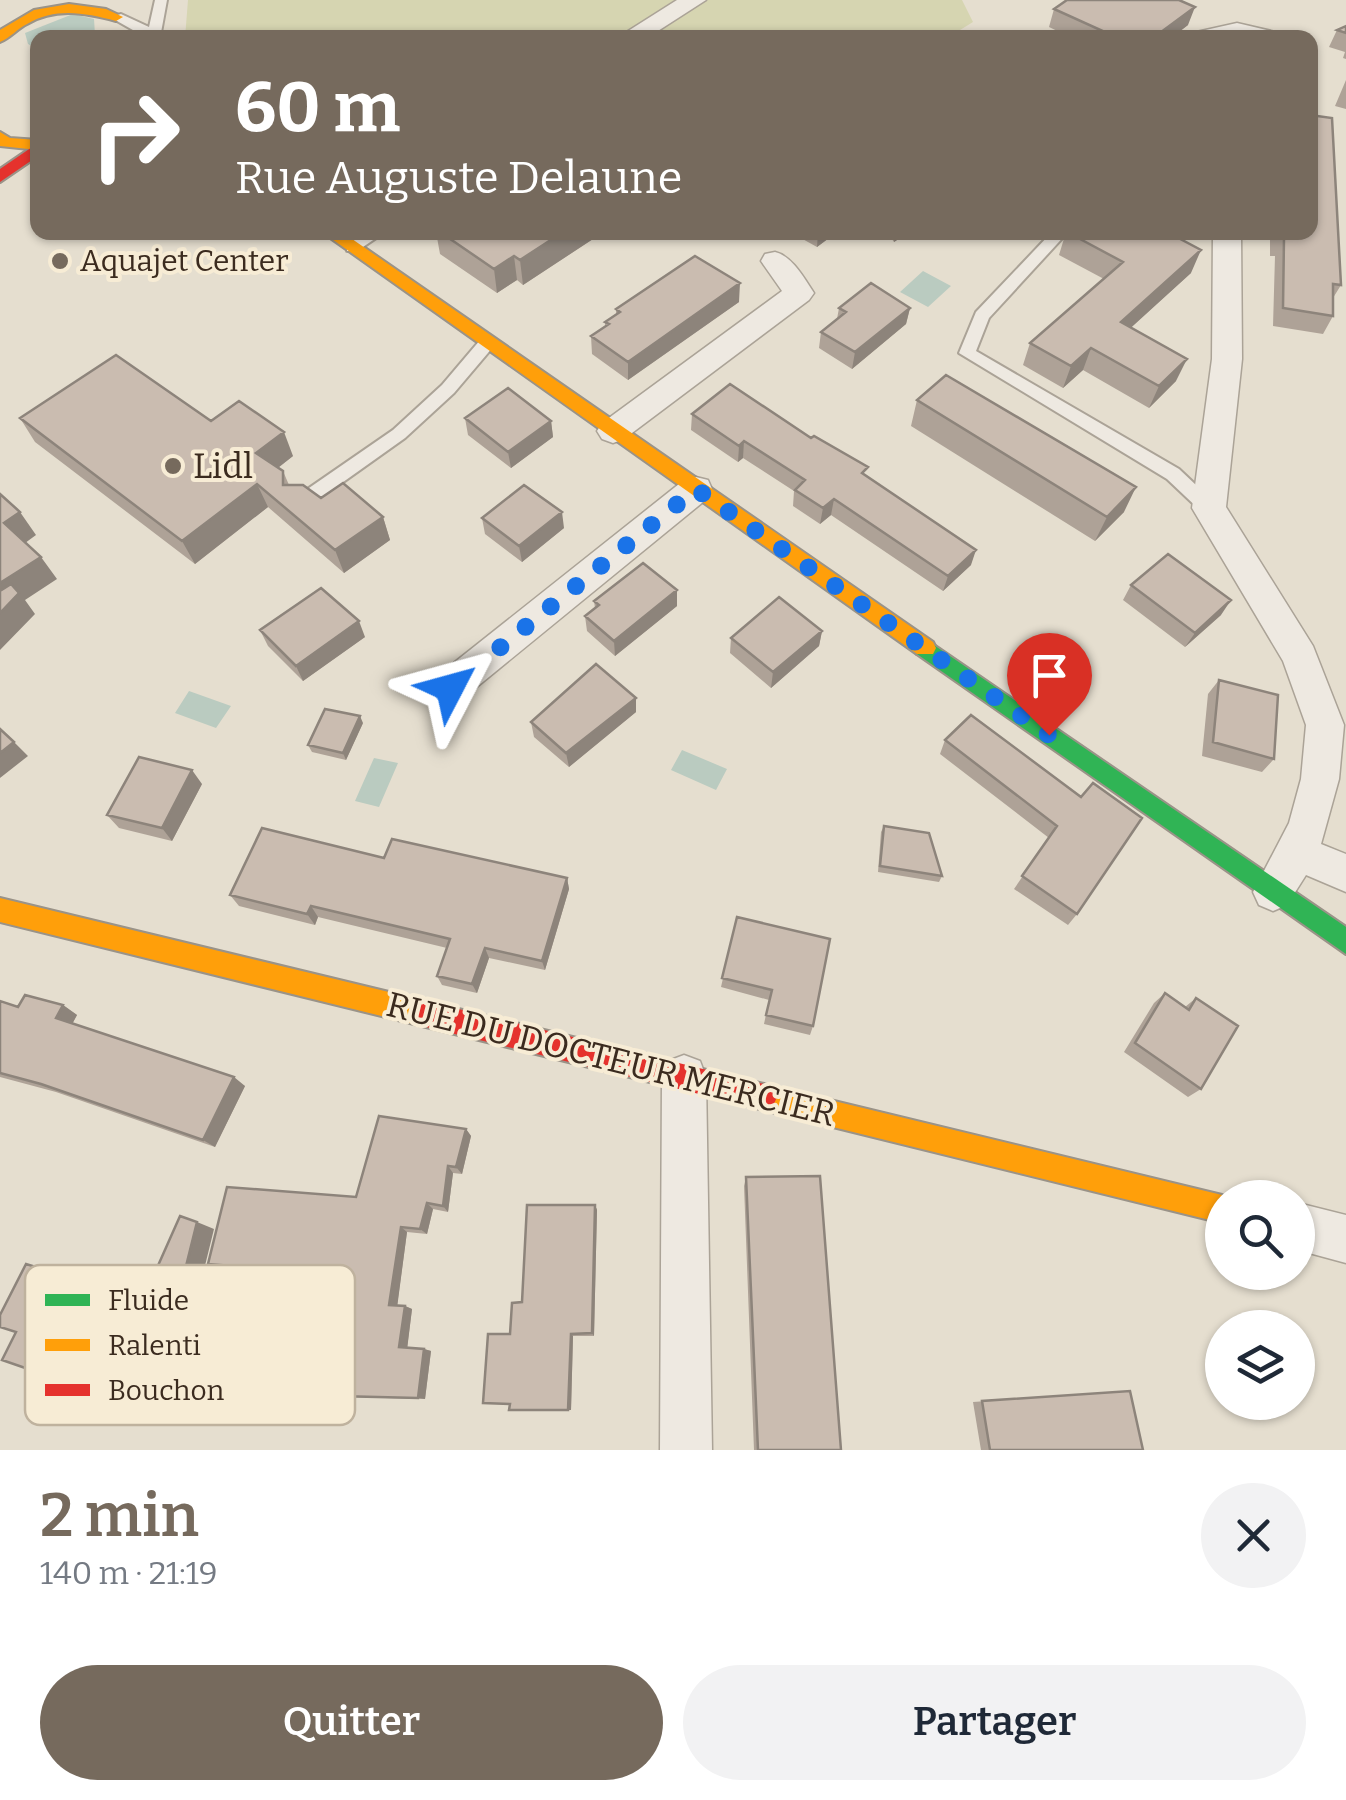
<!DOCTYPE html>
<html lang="fr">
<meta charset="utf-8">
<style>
:root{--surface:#fff;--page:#f2f2f3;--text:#1f2937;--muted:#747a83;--accent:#766a5d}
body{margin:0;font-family:Bitter,serif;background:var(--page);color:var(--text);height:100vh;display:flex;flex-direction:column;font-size:38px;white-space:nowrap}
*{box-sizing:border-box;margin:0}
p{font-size:32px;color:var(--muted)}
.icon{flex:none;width:55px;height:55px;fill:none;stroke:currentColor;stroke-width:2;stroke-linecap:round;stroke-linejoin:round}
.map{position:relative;height:1450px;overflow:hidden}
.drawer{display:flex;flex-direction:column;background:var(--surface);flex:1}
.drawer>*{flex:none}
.top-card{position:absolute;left:30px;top:30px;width:1288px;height:210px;border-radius:20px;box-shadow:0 2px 8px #0004;background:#766a5d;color:#fff;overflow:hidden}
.tools{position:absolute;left:1205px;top:1180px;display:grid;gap:20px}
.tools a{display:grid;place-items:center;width:110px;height:110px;border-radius:50%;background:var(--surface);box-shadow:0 2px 8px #0004;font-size:50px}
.pin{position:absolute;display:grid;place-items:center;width:85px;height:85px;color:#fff;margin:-102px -42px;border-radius:50% 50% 50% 0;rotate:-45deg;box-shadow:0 0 10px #0007}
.pin .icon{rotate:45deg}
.me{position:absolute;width:110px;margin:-55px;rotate:51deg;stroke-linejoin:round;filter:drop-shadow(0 0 8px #0008)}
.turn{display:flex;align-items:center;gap:35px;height:210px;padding:0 40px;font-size:45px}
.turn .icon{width:130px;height:130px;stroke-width:2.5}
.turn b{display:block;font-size:70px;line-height:85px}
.round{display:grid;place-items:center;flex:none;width:105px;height:105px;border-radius:52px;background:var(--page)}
.overview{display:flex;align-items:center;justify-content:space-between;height:170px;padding:0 40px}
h1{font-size:60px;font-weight:600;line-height:75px;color:var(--accent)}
.action{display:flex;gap:20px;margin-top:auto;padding:20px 40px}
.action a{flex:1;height:115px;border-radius:60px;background:var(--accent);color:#fff;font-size:40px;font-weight:600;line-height:115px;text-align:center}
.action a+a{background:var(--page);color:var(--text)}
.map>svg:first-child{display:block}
</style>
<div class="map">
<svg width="1346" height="1450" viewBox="0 0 1346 1450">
<rect width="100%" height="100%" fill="#e5decf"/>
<!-- green -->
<path fill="#d6d5b1" d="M188,0H962L973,22L947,38H185Z"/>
<!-- water -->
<path fill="#bacbc0" d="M73,14L94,19L95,35L38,38L37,49L28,44L25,33Z
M923,271L951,286L928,307L900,292Z
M189,691L231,706L216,728L175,713Z
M682,750L727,769L716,790L671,770Z
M374,758L398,763L379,807L355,801Z"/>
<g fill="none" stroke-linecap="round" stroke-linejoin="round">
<!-- lane casing -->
<g stroke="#aba397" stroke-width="4">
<path id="lane" d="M155,0H167L160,38H147L110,17L121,14L149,27Z
M366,232H385L357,251H347V245Z
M1052,232H1068L989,318L976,351L1179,469L1215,503L1218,508L1215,513H1203L1167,479L959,353L976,312Z
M487,337L493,339V347L454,393L405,438L308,507H296L293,502L296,497L393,430L442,385L481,339Z"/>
</g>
<!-- street casing -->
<g stroke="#aba397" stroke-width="3">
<path id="street" d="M677,0H706L647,38H617Z
M1237,23L1280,33L1283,38H1189L1192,33Z
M1213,232H1241L1242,359L1226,507L1313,646L1344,725L1339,779L1321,844L1346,854V892L1306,875L1287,905L1273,911L1259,905L1253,892L1289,823L1301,779L1306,725L1283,661L1192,508L1212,359Z
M775,252C792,256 804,278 814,293L809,300L624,439L613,443L602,439L597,431L602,423L782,291L761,261L765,254Z
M696,477L708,480L712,489L708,498L462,699L449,703L436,699L431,688L436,677L684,480Z
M684,1055L700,1061L706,1077L712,1450H660L662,1077L668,1061Z
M1298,1203L1346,1215V1263L1298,1250Z"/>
</g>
<!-- fast casing -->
<g stroke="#9a9388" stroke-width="4">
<path id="fast" d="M925,639L1346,927V954L917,654L914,648L917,642Z"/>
</g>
<!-- slow casing -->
<g stroke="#9a9388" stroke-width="4">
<path id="slow" d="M69,4L106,9L123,17L116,21C85,13 56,7 27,24C17,29 10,38 0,42V30L34,10Z
M0,132L10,138L38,140V150L0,146Z
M322,232H342L933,642L936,648L933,654H917Z
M0,898L422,1000L431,1004L435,1013L431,1022L422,1026L0,922Z
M764,1084L1222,1195L1228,1198H1222V1223L764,1110L755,1106L751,1097L755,1088Z"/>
</g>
<!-- jam casing -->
<g stroke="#9a9388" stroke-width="4">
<path id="jam" d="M38,143V156L0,182V169Z
M422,1000L764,1084L773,1088L777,1097L773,1106L764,1110L422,1026L413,1022L409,1013L413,1004Z"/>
</g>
<!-- lane -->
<use href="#lane" fill="#eee9e1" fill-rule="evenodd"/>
<!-- street -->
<use href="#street" fill="#eee9e1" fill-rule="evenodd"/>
<!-- fast -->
<use href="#fast" fill="#30b455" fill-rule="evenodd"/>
<!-- slow -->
<use href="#slow" fill="#ff9f0a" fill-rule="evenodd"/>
<!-- jam -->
<use href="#jam" fill="#e5322d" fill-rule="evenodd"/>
</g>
<!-- wall -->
<path fill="#aea297" d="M1054,9L1188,25L1171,38H1072L1049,27Z
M1346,26V59L1343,58L1345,52L1329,47L1337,30Z
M1346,80V109L1335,106Z
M436,232H593V239L523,285L517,280L497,293L440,254Z
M790,232H837L817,247Z
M887,232H917L908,239L903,236L894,242Z
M1066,232L1191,273L1130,328L1176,381L1149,408L1083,370L1063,388L1023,365L1030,343L1104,279L1059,255Z
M1270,232H1310L1341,285L1333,298V316L1323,334L1273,326L1275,256H1270Z
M739,302L628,380L592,354L591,336L605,327V322L616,314V309Z
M839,308H910L906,324L852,369L819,348L821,332L837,319Z
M917,400L1124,512L1095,541L911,426Z
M692,414L866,476L971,565L943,591L831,515L820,524L793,506L794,491L743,458L738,462L691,430Z
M20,418L211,421L293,456L278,468L283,471L289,485L321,498L383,517L390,540L344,573L268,507L195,564L35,442Z
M465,418L551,421L553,437L511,468L468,435Z
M482,518L564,528L522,562L485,534Z
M1131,585L1221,615L1185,647L1123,600Z
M677,590V606L615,656L587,631L585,616L595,608L594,601Z
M260,630L365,637L303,681L268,646Z
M822,631L819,646L771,688L730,653L731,638Z
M1219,680L1274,759L1262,772L1202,756L1208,694Z
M636,698V712L569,767L534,737L531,722Z
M363,723L346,760L312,752L308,745Z
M945,740L1081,797L1077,914L1068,925L1014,889L1049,838L940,754Z
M202,784L172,841L119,828L107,815Z
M884,826L942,876L939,882L878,872L881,832Z
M384,858L567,878L569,889L545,970L489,958L477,993L442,985L437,976L447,948L318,917L315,925L239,906L230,895Z
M737,917L813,1026L810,1035L764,1024L769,1000L721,987Z
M1165,993L1185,1007L1196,998L1201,1089L1188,1097L1124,1052L1154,1003Z
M0,1001L18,1007L63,1005L77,1015L72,1024L245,1086L215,1147L56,1092L0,1077Z
M466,1129L471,1136L462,1174L453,1173L448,1212L433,1209L427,1234L407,1232L397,1306H405L412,1309L407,1348L424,1349L431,1351L425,1399L346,1397L344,1347L315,1343L326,1277L219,1269L208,1264L356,1197Z
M746,1177L841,1450H754L744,1186Z
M595,1205L597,1210L594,1336H573L571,1410H514L510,1405V1334L522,1302Z
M1130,1391L1143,1450H981L973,1402Z"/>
<!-- shaded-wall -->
<path fill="#8d847b" d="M1195,7L1188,25L1171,38H1153Z
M563,232H593V239L523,285L520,260Z
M818,232H837L817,247Z
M896,232H904L903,236L894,242Z
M1201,250L1191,273L1112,345L1121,322Z
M514,256L517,280L497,293L494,269Z
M740,283L739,302L628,380V362Z
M910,308L906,324L852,369L855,352Z
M1091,348L1083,370L1063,388L1071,366Z
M1187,359L1176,381L1149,408L1159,386Z
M551,421L553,437L511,468L508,452Z
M284,432L293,456L266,477L256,453Z
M744,441L743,458L738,462L739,446Z
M257,484L268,507L195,564L182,541Z
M1136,487L1124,512L1095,541L1107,517Z
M834,499L831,515L820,524L823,508Z
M20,512L36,535L21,546L4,523Z
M562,512L564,528L522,562L519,546Z
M383,517L390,540L344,573L335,550Z
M976,550L971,565L943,591L948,576Z
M41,557L57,579L25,600L35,614L0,650V583Z
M677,590V606L615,656L614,641Z
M1231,600L1221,615L1185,647L1195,633Z
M359,621L365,637L303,681L296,666Z
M822,631L819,646L771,688L773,672Z
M636,698V712L569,767L566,753Z
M360,716L363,723L346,760L343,753Z
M14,742L28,756L0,778V753Z
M192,770L202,784L172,841L162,828Z
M567,878L569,889L545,970L542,961Z
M311,906L318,917L315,925L307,914Z
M485,948L489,958L477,993L472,984Z
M63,1005L77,1015L70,1028L56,1018Z
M234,1077L245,1086L215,1147L203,1140Z
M466,1129L471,1136L462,1174L456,1167Z
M448,1166L453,1173L448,1212L443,1206Z
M427,1203L433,1209L427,1234L420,1229Z
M595,1205L597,1210L594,1336L592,1333Z
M197,1222L214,1229L169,1412L150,1411Z
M401,1227L407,1232L397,1308L389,1305Z
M26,1264L96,1284L91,1295L155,1317L137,1313L70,1290Z
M405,1306L412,1309L407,1350L399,1347Z
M571,1334L573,1336L571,1410H568Z
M424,1349L431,1351L425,1399L418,1398Z"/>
<!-- building -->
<path fill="#cabcb0" stroke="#8d847b" stroke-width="2.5" d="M1067,0H1179L1195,7L1153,38H1118L1054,9Z
M1346,26V33L1337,30Z
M1310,115L1332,118L1341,285L1333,284V316L1283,308L1284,238L1279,237V232H1310Z
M440,232H563L520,260L514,256L494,269Z
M1067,232H1167L1201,250L1121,322L1187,359L1159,386L1091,348L1071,366L1030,343L1123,262Z
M695,256L740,283L628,362L591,336L609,324L605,322L620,312L616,309Z
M871,283L910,308L855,352L821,332L846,312L839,308Z
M116,355L211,421L239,401L284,432L256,453L283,471V485H303L321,498L343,483L383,517L335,550L257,484L182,541L20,418Z
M946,375L1136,487L1107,517L917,400Z
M730,384L811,438L814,436L868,467L862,473L976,550L948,576L834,499L823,508L795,490L805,480L744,441L739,446L692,414Z
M508,388L551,421L508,452L465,418Z
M524,485L562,512L519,546L482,518Z
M0,494L20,512L4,523L41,557L0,583Z
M1168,554L1231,600L1195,633L1131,585Z
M643,563L677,590L614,641L585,616L599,605L594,601Z
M11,584L19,593L0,613V591Z
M321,588L359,621L296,666L260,630Z
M779,597L822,631L773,672L731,638Z
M596,664L636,698L566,753L531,722Z
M1219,680L1278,695L1274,759L1213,742Z
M325,709L360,716L343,753L308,745Z
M971,715L1081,797L1093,783L1142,818L1077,914L1022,876L1057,826L945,740Z
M0,729L14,742L0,753Z
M139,757L192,770L162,828L107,815Z
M884,826L929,833L942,876L880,866Z
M262,828L384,858L392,839L567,878L542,961L485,948L472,984L437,976L450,939L311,906L307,914L230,895Z
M737,917L830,939L813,1026L766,1015L772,990L722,978Z
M1165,993L1189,1010L1196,998L1238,1026L1201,1089L1135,1043Z
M25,995L63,1005L56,1018L234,1077L203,1140L41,1084L0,1073V1001L18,1007Z
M379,1116L466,1129L456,1167L448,1166L443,1206L427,1203L420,1229L401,1227L389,1305L405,1306L399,1347L424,1349L418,1398L337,1396L344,1345L315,1343L327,1274L208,1264L227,1187L356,1197Z
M820,1176L841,1450H758L746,1177Z
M527,1205H595L592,1333L571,1334L568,1410H509L510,1404L483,1403L488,1334H510L512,1303L522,1302Z
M180,1216L197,1222L150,1411L2,1360L16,1332L0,1327V1315L26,1264L76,1279L70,1290L137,1313Z
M1130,1391L1143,1450H990L982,1401Z"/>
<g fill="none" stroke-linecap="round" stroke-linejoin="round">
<!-- route -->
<path stroke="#1a73e8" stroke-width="18" stroke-dasharray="0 32.4" d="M450,688L696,489L1049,735"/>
</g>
<!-- markers -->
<g fill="#766a5d" stroke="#f7ecd5" stroke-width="4">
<circle cx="60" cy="261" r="10"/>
<circle cx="173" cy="466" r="10"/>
</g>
<g text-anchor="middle" stroke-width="8" stroke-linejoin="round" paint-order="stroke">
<!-- far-poi labels -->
<g font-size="30" fill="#3b2b1f" stroke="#f7ecd5" text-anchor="start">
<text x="80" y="271">Aquajet Center</text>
</g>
<!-- poi labels -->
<g font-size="35" fill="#3b2b1f" stroke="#f7ecd5" text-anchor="start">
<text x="193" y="478">Lidl</text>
</g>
<!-- street labels -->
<g font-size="35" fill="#3b2b1f" stroke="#f7ecd5">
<text transform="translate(611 1059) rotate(14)" y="12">RUE DU DOCTEUR MERCIER</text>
</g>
</g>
<!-- legend -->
<rect x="25" y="1265" width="330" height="160" rx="15" fill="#f7ecd5" stroke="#bfb29e" stroke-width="2.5"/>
<rect x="45" y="1294" width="45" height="12" fill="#30b455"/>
<rect x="45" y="1339" width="45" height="12" fill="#ff9f0a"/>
<rect x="45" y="1384" width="45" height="12" fill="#e5322d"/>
<g font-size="28" fill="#3b2b1f">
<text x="108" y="1310">Fluide</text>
<text x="108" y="1355">Ralenti</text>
<text x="108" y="1400">Bouchon</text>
</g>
</svg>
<div class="tools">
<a><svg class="icon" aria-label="search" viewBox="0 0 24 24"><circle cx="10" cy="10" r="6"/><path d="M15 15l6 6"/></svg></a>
<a><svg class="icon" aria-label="layers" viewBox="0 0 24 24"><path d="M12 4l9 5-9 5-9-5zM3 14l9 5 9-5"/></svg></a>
</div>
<div class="pin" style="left:1049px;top:735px;background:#d93025"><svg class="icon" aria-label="arrive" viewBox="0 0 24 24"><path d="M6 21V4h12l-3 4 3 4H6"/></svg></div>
<svg class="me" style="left:450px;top:688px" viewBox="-20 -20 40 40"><path d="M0-17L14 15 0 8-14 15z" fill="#1a73e8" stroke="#fff" stroke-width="4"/></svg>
<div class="top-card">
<div class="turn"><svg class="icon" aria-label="right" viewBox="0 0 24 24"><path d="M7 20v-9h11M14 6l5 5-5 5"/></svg><div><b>60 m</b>Rue Auguste Delaune</div></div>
</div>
</div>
<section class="drawer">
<div class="overview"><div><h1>2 min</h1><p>140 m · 21:19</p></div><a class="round"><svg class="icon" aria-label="close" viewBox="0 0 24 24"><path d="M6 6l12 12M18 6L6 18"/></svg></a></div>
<div class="action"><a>Quitter</a><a>Partager</a></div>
</section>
